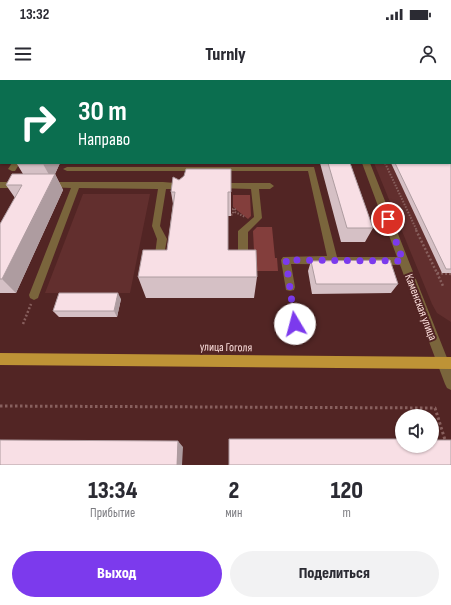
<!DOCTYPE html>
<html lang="ru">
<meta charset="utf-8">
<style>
:root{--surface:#fff;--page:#f2f2f3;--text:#2b2b33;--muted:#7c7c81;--accent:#7c3aed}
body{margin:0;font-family:"Sofia Sans Condensed",sans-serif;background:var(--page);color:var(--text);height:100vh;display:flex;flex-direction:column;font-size:15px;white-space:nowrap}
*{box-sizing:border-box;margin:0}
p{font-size:13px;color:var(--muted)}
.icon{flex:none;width:22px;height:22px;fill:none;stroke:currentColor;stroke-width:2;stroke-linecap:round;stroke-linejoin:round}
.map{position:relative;height:385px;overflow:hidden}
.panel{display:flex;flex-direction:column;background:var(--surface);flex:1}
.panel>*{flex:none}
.guide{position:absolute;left:0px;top:0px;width:451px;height:84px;box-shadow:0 1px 3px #0004;background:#0b6e4f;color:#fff;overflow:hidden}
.controls{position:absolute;left:395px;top:329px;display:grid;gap:8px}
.controls a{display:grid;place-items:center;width:44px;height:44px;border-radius:50%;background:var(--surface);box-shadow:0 1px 3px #0004;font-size:20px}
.pin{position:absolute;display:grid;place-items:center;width:34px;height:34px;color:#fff;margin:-17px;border:2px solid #fff;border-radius:50%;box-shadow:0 1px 4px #0007}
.me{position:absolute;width:44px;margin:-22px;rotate:352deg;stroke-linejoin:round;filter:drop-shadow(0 0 3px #0008)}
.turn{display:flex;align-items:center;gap:14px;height:84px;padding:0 12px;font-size:18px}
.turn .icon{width:52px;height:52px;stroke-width:2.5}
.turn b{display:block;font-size:28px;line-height:34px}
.eta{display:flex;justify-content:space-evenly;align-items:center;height:68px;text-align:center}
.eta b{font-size:24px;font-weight:800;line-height:28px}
.button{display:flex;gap:8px;margin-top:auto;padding:8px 12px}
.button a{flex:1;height:46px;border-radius:24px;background:var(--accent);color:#fff;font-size:16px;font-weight:800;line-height:46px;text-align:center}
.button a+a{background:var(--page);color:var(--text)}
.status{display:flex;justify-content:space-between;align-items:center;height:28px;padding:0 20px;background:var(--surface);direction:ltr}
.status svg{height:11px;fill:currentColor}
header{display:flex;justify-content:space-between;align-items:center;height:52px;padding:0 12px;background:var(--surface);font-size:18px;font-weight:800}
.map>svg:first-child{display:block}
</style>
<div class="status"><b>13:32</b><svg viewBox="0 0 49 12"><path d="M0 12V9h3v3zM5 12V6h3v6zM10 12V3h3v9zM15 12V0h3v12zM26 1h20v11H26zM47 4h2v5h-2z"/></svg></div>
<header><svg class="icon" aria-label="menu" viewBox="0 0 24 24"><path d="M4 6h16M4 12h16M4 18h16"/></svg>Turnly<svg class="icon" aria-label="person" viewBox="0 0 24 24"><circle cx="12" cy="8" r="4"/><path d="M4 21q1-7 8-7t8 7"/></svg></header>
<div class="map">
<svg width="451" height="385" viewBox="0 0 451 385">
<rect width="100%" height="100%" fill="#522524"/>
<!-- built -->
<path fill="#622f2e" d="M450,14H451V242L437,233L432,224L374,83H450Z
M83,114H150L130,213H45Z"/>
<!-- green -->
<path fill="#833e3c" d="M233,115H250L251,136L248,139L233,127Z
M257,147H272L275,178H277L278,191H255L253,151Z"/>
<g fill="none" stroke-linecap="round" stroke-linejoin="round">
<!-- path-far2 -->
<path stroke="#88605e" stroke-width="2" stroke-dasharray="1.5 1.5" stroke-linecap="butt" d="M385,83L417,151
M231,135L233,134V129H235V132L245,137"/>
<!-- path-far1 -->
<path stroke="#88605e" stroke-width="2.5" stroke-dasharray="2 2" stroke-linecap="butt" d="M416,150L437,193L451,194
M437,193L443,206
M291,218L295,245
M23,244L31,224"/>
<!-- path -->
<path stroke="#88605e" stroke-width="3" stroke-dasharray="2.5 2.5" stroke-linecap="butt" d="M0,326L435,328L446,363"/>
<!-- minor -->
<path fill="#7a653c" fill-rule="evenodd" d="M152,0H158V1H152Z
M331,0H337L338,1H332Z
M409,0H415L416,1H410Z
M450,10H451V14H450Z
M12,83H20L15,91H12L8,89Z
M362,83H370L451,288V310L447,308L445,304L400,185L291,184L295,207L294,210L290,211L286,210L281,180L283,177L327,176L308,91H67L63,89L67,87H314L337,177H397Z
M0,102H18L22,105L18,108H0Z
M48,102H163L187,104L188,106L184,109H166L160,146L167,159L162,186H156L154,183L157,159L152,146L158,109L79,108L39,215L38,218L34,220L30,218L29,215L71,108L45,107V103Z
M218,103H270L274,106L270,109H259L262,138L248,152V183L246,186H240L238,183V151L254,137L251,109L215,108L214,106Z"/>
<!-- major -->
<path fill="#be9336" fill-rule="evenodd" d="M0,273L451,277V289L0,285Z"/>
</g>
<!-- wall -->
<path fill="#d5c0c5" d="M0,0H69H53V1H1V83H6V84H0Z
M287,0H310L309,1H288Z
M344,0H412L413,1H345Z
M451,17V193H442L391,83H450Z
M17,83H60L55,94L63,110L16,213H0V144L15,118L6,105L23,94L17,84Z
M320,83H350L373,148L365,162H341Z
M179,100L231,112V136H228V170L257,197L254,218H146L138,197L167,170L173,124L171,112Z
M311,181L398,204L391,213L312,214L308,191Z
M121,219L117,237H59L53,231Z"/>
<!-- shaded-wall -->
<path fill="#ae9ca0" d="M31,0H53V1H30Z
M0,60L1,61V77L0,75Z
M43,83H60L55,94L63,110L16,213L2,199L52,100L43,84Z
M118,213L121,219L117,237L114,231Z
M178,361L183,367L182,385H177Z"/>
<!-- building -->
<path fill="#f8dfe5" stroke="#ae9ca0" d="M0,0H31L30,1H1V55H0Z
M380,0H412L413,1H376Z
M450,17H451V189H446L395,83H450Z
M17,83H43V84H17Z
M328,83H350L373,148H347Z
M186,89H231V112H228V170H256L257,197H138L143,170H167L175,112H171L173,97L179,100L184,96Z
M12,94H55L2,199H0V144L22,105H6Z
M390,180L398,204H316L311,181Z
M59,213H118L114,231H53Z
M229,359H402V366H432V360H451V385H229Z
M0,360L178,361L177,385H0Z"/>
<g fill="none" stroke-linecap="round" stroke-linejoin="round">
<!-- route -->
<path stroke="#7c3aed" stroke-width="7" stroke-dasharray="0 12.6" d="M295,244L286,180L403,181L388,139"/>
</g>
<g text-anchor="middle" stroke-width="4" stroke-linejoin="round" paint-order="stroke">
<!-- street labels -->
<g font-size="12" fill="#fbdddb" stroke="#522524">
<text transform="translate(421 227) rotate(69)" y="4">Каменская улица</text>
<text transform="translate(226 267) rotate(1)" y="4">улица Гоголя</text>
</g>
</g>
</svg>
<div class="controls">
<a><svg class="icon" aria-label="sound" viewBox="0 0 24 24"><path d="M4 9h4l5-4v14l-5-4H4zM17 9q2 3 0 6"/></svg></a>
</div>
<div class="pin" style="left:388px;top:139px;background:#d93025"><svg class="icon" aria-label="arrive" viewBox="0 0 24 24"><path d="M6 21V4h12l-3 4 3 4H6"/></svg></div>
<svg class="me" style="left:295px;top:244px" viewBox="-20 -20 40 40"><circle r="19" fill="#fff"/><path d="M0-13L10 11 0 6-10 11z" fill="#7c3aed"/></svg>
<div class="guide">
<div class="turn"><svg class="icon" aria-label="right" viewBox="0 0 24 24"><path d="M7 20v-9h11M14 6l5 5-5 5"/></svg><div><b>30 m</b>Направо</div></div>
</div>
</div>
<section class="panel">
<div class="eta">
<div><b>13:34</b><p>Прибытие</p></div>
<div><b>2</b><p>мин</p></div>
<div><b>120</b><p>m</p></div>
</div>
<div class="button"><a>Выход</a><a>Поделиться</a></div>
</section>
